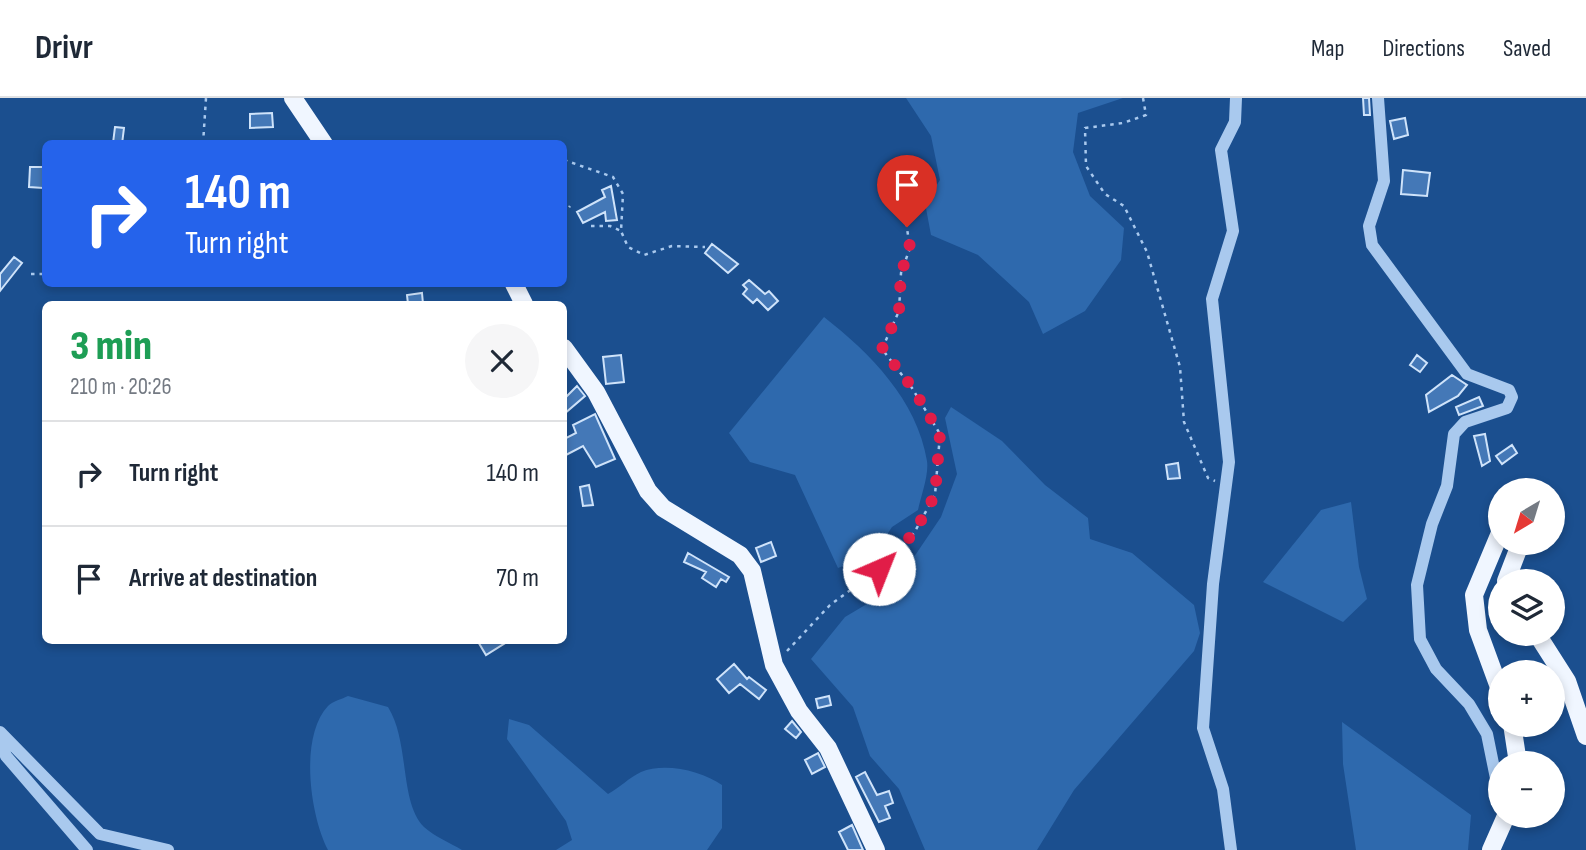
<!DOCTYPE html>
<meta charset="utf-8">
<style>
:root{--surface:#fff;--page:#f6f6f7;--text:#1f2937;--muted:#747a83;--line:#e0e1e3}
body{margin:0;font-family:"Sofia Sans Condensed",sans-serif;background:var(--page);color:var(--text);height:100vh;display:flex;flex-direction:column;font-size:26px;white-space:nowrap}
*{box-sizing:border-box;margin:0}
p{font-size:23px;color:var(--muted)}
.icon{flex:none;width:38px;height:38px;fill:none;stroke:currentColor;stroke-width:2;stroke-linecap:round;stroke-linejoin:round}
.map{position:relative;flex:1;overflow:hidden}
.panel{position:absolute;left:42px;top:203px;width:525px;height:343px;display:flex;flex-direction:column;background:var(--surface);border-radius:10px;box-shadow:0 4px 10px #0003}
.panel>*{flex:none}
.guide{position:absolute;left:42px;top:42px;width:525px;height:147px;border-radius:10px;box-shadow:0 4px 10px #0003;background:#2563eb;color:#fff;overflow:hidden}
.needle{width:46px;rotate:218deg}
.buttons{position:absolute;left:1488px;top:380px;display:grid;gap:14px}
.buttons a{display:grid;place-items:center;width:77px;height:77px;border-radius:50%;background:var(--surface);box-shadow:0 4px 10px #0003;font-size:35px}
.pin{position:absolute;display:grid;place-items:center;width:60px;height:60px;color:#fff;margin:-72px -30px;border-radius:50% 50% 50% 0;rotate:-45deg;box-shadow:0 0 7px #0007}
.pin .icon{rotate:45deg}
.me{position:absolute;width:77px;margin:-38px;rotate:44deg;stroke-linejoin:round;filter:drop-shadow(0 0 5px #0008)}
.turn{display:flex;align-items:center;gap:24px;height:147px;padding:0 28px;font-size:32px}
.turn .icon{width:91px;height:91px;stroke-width:2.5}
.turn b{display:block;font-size:49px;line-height:60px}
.round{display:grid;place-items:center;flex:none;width:74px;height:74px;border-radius:37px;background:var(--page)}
.summary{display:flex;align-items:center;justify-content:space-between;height:119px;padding:0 28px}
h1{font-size:42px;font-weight:800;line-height:52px;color:#1e9e55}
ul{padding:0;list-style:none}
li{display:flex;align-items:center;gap:21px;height:105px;padding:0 28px;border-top:2px solid var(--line)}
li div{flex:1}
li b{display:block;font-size:26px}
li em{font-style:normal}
header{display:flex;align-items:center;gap:42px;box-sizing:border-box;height:98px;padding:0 35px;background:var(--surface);border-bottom:2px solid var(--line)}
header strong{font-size:33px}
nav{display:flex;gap:38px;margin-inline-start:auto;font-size:24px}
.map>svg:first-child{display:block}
</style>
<header>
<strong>Drivr</strong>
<nav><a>Map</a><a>Directions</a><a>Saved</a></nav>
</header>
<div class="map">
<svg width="1586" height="752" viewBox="0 0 1586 752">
<rect width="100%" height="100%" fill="#1b4f8f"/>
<!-- green -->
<path fill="#2e69ad" d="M906,0H1123L1078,15L1073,54L1090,98L1124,130L1121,162L1085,213L1043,236L1029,204L978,157L931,137L925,105L940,82L931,38Z
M824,219C870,255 917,302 927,363C929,377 921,398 918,412L892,429L875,455L838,470L795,377L750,364L729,335Z
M951,309L1002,343L1045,387L1088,420L1090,441L1132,455L1194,507L1200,535L1194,553L1074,692L1037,752H925L899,691L870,658L853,609L811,561L845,519L877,500L916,456L941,419L957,376L945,320Z
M1351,404L1359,469L1367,501L1343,524L1263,484L1321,412Z
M348,598L388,609C410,644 399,704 424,729C434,738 450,745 462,752H328C310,717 299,639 328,608C333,603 342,601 348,598Z
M509,621L529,627L608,696C619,690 630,679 641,674C665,664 702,673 722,687V730L707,752H556L572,742L566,723L507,641Z
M1342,624L1471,717L1468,752H1356L1343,666Z"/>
<!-- building -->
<path fill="#4478b7" stroke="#cfe3fa" stroke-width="2" d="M1363,0H1369L1370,17H1364Z
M272,15L273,29L250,30V16Z
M1405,20L1408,37L1394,41L1390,23Z
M115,29L124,30L122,46L113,45Z
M30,69H43V90L29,89Z
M1403,72L1430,75L1427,98L1401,96Z
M611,88L617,122L606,123L605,114L583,125L577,114L605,99L602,92Z
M712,146L738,166L728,175L705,155Z
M14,159L22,165L0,193V176Z
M749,182L765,196L769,193L778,203L768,212L757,201L753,205L743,196L747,191L743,187Z
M422,195L423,206H408L407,197Z
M621,257L624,284L606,286L603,259Z
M1417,257L1427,265L1420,274L1410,267Z
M1452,277L1467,287L1458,298L1429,314L1426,297Z
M577,288L585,298L564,316V301Z
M1479,299L1483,308L1459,317L1456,309Z
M595,316L615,361L596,369L583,348L564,358V341L576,335L573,327Z
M1485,336L1490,363L1482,368L1474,338Z
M1512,347L1517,355L1502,366L1496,358Z
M1178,365L1180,380L1168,381L1166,367Z
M589,387L593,407L583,408L580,389Z
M771,444L776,458L761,464L756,450Z
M688,455L729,479L726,484L721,481L716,489L702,480L706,474L684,464Z
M477,542H510L486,557Z
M734,566L747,581L749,579L766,592L759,601L740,586L729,595L717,581Z
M829,598L831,607L818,610L816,601Z
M792,623L801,634L796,640L785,631Z
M818,655L825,669L812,676L805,662Z
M865,674L877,697L889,693L893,705L885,708L890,720L879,724L856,679Z
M852,727L863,752H848L839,734Z"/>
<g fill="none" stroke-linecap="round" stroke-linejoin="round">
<!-- path -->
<path stroke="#a9c9ee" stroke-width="2.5" stroke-dasharray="3.5 5" stroke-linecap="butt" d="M1143,0L1146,17L1123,25L1085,30L1086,68L1105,96L1124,108L1147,154L1180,269L1184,324L1208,380L1215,383
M203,46L206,0
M564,62L613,79L623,96L621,133L628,149L644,157L672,148L705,149
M564,116L570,108
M591,128H610L621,133
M31,176H46
M787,553L830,507L879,471L914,435L935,397L940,336L912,290L882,251L899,213L901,175L910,150L904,111"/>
<!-- minor -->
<path stroke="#a9c9ee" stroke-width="12" d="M1378,0L1384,83L1369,128L1372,147L1467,276L1509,292L1512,299L1507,310L1465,324L1454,336L1447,388L1432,426L1417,487L1420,541L1436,571L1469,606L1487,636L1500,700
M0,634L100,736L168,752
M0,643L6,658L87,752
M1231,752L1223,691L1203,630L1213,486L1229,364L1212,201L1233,133L1221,52L1235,24L1236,0"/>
<!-- major -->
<path stroke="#f0f6ff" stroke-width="18" d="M293,0L324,46
M514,186L524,206
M564,250L596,294L648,393L663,410L740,457L752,473L774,567L799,613L828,650L876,752
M1500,435L1474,497L1478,532L1500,592
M1506,483L1521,444
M1537,536L1567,583L1586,638
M1512,626L1518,665
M1491,752L1506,718"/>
</g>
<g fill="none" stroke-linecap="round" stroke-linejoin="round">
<!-- route -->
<path stroke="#e11d48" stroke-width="12" stroke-dasharray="0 21.6" d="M879,471L914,435L935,397L940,336L912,289L882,251L899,213L901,175L910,150L907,129"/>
</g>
</svg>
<div class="buttons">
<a><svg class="needle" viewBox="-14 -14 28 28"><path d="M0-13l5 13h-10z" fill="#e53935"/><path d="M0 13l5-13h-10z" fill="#747a83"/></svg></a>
<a><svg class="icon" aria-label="layers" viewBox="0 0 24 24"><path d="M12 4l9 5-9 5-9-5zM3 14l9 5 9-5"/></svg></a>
<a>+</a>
<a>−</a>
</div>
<div class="pin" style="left:907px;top:129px;background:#d93025"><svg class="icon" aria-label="arrive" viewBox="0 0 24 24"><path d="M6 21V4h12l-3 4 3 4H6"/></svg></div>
<svg class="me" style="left:879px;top:471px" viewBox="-20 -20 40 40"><circle r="19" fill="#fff"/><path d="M0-13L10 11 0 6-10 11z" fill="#e11d48"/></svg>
<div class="guide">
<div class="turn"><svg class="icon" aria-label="right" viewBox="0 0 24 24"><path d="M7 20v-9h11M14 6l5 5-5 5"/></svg><div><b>140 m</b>Turn right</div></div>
</div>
<section class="panel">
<div class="summary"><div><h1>3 min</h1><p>210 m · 20:26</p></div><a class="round"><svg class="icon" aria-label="close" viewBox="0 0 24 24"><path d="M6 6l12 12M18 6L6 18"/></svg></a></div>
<ul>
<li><svg class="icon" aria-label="right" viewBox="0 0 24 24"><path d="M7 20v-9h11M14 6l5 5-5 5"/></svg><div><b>Turn right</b></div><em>140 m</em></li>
<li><svg class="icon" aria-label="arrive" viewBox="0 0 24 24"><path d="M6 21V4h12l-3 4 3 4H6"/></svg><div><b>Arrive at destination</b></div><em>70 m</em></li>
</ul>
</section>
</div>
